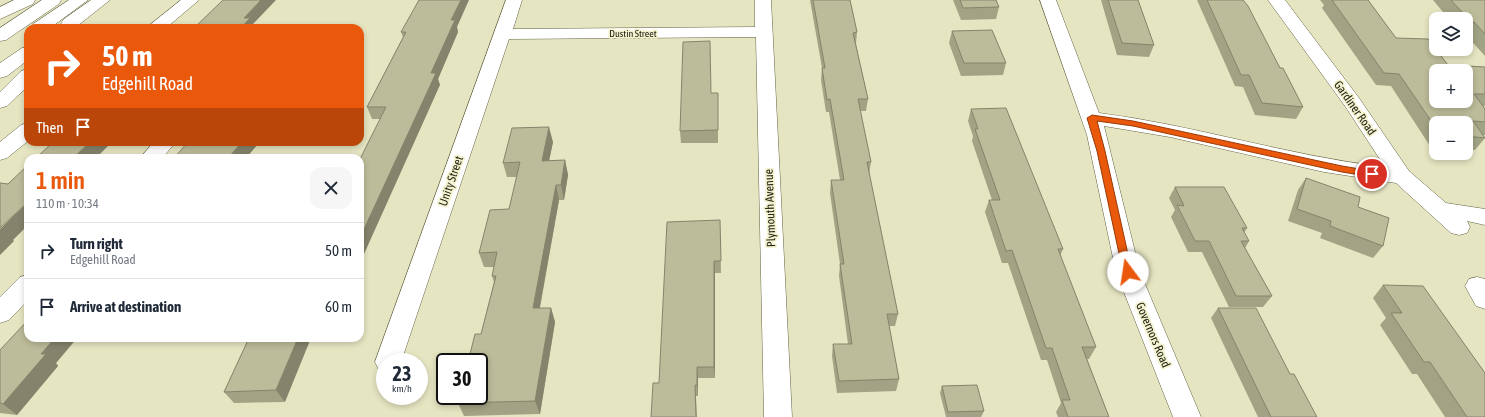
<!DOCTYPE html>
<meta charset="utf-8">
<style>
:root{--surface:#fff;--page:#f6f6f7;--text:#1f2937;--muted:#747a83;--line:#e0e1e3;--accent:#ea580c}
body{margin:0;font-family:"Asap Condensed",sans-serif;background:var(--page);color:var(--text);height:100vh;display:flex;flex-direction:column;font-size:15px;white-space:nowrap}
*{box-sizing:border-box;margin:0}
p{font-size:13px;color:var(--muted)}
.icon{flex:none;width:22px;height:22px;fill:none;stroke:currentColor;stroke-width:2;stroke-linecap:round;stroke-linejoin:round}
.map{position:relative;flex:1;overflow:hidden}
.details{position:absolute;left:24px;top:154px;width:340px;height:188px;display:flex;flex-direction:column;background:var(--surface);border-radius:12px;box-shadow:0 2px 6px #0003}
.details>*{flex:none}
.banner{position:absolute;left:24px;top:24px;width:340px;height:122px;border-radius:12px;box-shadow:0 2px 6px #0003;background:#ea580c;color:#fff;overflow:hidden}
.fabs{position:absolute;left:1429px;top:12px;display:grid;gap:8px}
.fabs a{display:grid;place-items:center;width:44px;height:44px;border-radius:8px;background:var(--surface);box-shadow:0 2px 6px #0003;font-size:20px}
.speed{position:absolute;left:376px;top:353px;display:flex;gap:8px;font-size:20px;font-weight:700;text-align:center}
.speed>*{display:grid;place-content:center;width:52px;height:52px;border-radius:50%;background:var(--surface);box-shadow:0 2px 6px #0003;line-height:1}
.speed small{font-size:10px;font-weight:400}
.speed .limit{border:2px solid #111;border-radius:6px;background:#fff;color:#111}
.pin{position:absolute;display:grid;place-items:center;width:34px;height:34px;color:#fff;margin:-17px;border:2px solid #fff;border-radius:50%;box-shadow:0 1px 4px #0007}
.me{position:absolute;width:44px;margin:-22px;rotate:346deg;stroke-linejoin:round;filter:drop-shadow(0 0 3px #0008)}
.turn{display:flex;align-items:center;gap:14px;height:84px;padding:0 12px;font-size:18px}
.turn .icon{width:52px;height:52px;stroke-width:2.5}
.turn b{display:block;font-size:28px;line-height:34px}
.then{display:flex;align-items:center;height:38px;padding:0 12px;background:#0003;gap:8px;font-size:15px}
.round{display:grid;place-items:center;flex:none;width:42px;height:42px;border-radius:12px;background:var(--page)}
.overview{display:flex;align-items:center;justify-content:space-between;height:68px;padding:0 12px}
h1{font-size:24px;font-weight:600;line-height:30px;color:var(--accent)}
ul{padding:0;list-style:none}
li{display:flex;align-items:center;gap:12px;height:56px;padding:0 12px;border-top:1px solid var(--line)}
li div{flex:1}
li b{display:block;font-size:15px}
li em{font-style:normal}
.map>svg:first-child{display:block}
</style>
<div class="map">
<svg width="1485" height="417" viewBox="0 0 1485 417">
<rect width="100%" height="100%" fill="#e5e5c2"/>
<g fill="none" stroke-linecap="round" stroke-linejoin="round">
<!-- street casing -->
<g stroke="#636244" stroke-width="1">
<path id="street" d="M506,0H522L513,29L755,27V0H771L792,417H764L756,37L509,39L401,362H385V372L379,370L375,362Z
M1040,0H1056L1099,113C1195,125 1288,156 1385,167L1345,106L1268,0H1285L1359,98L1409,171L1446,203L1485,209V225L1467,221L1470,227L1467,233L1459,235L1451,233L1396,183L1324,172L1170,137L1104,126L1140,272L1201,417H1173L1116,272L1087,135Z
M154,142H176L162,158H140Z
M28,275V300L9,320L0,323V297L20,277Z
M1477,277L1485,279V309L1476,306L1465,286L1469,279Z"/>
</g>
<!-- secondary casing -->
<g stroke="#636244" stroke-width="1">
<path id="secondary" d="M181,0H199L166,28H146Z
M28,123V141L7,158L0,160V142L21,125Z"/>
</g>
<!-- highway casing -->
<g stroke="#636244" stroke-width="1">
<path id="highway" d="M14,0H35L33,4L0,19V7Z
M42,0H61L59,4L6,40L0,41V28Z
M69,0H88L50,28H30L33,24Z
M91,0H110L76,27H64L61,23L64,19Z
M28,47V60L7,76L0,78V63L22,48Z
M28,69V86L7,106L0,108V92L21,71Z"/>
</g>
<!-- street -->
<use href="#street" fill="#fff" fill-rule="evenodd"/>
<!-- secondary -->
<use href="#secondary" fill="#fff" fill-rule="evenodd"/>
<!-- highway -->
<use href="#highway" fill="#fff" fill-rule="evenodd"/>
</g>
<!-- wall -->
<path fill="#a2a284" d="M810,0H850L857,32L856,44L868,99L866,111H860L871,162L869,174L898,314L895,326H889L899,379L896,391L837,393L832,356L833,344H848L839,276L840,264L830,193L831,180H840L829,112H826L821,80L822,68Z
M953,0H996L999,7L996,19L961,20Z
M1101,0H1138L1154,45L1149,57L1117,55Z
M1197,0H1243L1280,68L1303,107L1296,119L1255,115L1243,87L1235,86Z
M1320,0H1368L1396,38L1448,65L1485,67V106H1483L1485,109V135H1483L1485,138L1475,150L1466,149V123H1436V146H1430L1391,86L1376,85L1322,8L1324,5Z
M1433,0H1485V56L1466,35V19H1449Z
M457,27L458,32L438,79L440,85L380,119H372L367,107L403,37L401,32Z
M952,31L1006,63L1003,75L961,76L949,43Z
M711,93H718V143H681L680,131Z
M971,109L1063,249L1060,256L1096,347L1089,359H1087L1109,417H1058L1056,412L1061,403L1047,360H1041L1008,263H1002L985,212L989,200H992L972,141L973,136L968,121Z
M553,142L549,161L565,160L568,175L564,200H559L540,308H551L555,322L540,414L464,416L458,403L481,334L494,282L492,276L494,267H484L479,253L509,209L517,177H507L503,163Z
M1306,178L1358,207L1383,246L1373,258L1320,238L1322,233L1288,221L1298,190Z
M1175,187L1247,228L1244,233L1249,241L1245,248L1272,296L1263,307H1229L1202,252H1188L1171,217L1175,210L1169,198Z
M720,220L721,273H715V378H698V396H696L697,417H651Z
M1383,285L1485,417H1445L1417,374H1412L1380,325L1386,318L1373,298Z
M1218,308L1290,374L1317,417H1258L1211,318Z
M28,338H77L56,363L58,366L17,415L0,413V350Z
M249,338L285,402L234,403L224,392Z
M942,386L984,411L981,417H946L940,393Z"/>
<!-- shaded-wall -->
<path fill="#84846c" d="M261,0H276L253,24L255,28H241L244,18Z
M461,0H469L457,27L458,32L438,79L440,85L360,263V238L451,20Z
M549,127L553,142L546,175L542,161Z
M90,142H112L96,158H73Z
M242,142H260L246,158H228Z
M565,160L568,175L564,200L561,185Z
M556,185L559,200L537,322L533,308Z
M28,202V225L13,240L14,241L0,255V229Z
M714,261L715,273V378L714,367Z
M551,308L555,322L540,414L535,401Z
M55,338H77L56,363L58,366L17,415L3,404L41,354Z
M298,338H311L285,402L276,390Z
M697,367L698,378V396L697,385Z"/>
<!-- building -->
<path fill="#bcbc9a" stroke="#84846c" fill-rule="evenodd" d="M223,0H261L244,18H250L241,28H194Z
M419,0H461L451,20H455L431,73H436L360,238V159L386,107H367L406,32H401Z
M813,0H850L857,32L853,33L868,99H858L871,162H867L898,314H887L899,379L839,381L833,344H852L840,264H844L831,180H844L830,99L827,100L822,68H825Z
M960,0H996L999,7L963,8Z
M1108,0H1138L1154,45L1122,43Z
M1207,0H1243L1248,6L1280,68H1283L1303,107L1262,103L1249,75H1241Z
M1332,0H1368L1396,38L1428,39L1448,65L1485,67V94H1474L1485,109V122L1473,121L1485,138L1466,136V123H1436V128L1399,74L1384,73ZM1436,71H1466V101H1436Z
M1451,0H1485V34L1474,22L1470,21Z
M992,30L1006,63H964L952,31Z
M710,41L711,93H718V130L680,131L683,42Z
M1006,108L1063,249H1058L1096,347H1082L1109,417H1068L1062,400H1070L1052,348H1046L1012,250L1006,251L989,200H1000L975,129H978L971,109Z
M549,127L542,161L565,160L561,185H556L533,308H551L535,401L458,403L460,396H479V362H468L475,334H481L496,276H492L497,252L479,253L490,210L509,209L520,162L503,163L512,128Z
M53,142H90L73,158H36Z
M188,142H242L228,158H174Z
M28,165V202L0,228V183L8,184Z
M1306,178L1360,197L1358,207L1389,218L1383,246L1330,226L1331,221L1297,209Z
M1175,187H1224L1247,228H1242L1249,241H1241L1272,296H1236L1209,241H1195L1177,205L1184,206Z
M720,220L721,261H714V367H697V385H695L696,417H651L653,383H659L667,222Z
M1383,285L1423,286L1485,373V417H1467L1430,362H1424L1391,313H1402Z
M1218,308H1256L1290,374H1294L1317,417H1271Z
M28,320V338H55L41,354H46L3,404L0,403V350Z
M249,338H298L276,390L224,392Z
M977,385L984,411L948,412L942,386Z"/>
<!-- route -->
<path fill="#ea580c" stroke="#983908" d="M1092,115L1133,121L1342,166L1372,171L1376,174L1372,177L1342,172L1133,126L1097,121L1105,151L1132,272L1128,275L1123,272L1097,151L1087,118Z"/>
<g text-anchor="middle" stroke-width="3.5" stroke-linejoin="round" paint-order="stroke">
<!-- far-street labels -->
<g font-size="10" fill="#232316" stroke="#f3f2cf">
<text x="633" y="37">Dustin Street</text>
</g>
<!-- street labels -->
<g font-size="12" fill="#232316" stroke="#f3f2cf">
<text transform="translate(1355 108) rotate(55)" y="4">Gardiner Road</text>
<text transform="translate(451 181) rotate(-71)" y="4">Unity Street</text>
<text transform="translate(770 208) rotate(-92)" y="4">Plymouth Avenue</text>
<text transform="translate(1153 335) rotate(67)" y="4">Governors Road</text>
</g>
</g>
</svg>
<div class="fabs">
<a><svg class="icon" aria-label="layers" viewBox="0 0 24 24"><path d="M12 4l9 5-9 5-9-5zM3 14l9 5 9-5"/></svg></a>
<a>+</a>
<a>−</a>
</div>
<div class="speed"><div>23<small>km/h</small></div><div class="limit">30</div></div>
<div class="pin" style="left:1372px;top:174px;background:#d93025"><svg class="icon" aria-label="arrive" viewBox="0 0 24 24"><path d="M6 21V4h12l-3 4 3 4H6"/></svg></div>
<svg class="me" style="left:1128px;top:272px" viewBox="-20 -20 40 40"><circle r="19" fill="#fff"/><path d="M0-13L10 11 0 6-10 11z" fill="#ea580c"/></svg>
<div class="banner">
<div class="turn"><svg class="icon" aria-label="right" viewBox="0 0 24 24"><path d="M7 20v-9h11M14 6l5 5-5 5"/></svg><div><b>50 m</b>Edgehill Road</div></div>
<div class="then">Then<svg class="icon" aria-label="arrive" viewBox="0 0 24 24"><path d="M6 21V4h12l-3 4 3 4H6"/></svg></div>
</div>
<section class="details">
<div class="overview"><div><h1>1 min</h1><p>110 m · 10:34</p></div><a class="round"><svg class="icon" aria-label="close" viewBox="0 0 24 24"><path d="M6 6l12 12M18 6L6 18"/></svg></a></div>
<ul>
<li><svg class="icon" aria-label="right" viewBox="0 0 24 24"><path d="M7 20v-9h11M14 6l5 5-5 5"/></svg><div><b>Turn right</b><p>Edgehill Road</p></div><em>50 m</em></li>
<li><svg class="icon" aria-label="arrive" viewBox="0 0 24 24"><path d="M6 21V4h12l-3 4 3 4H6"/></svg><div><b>Arrive at destination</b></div><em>60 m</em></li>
</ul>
</section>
</div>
